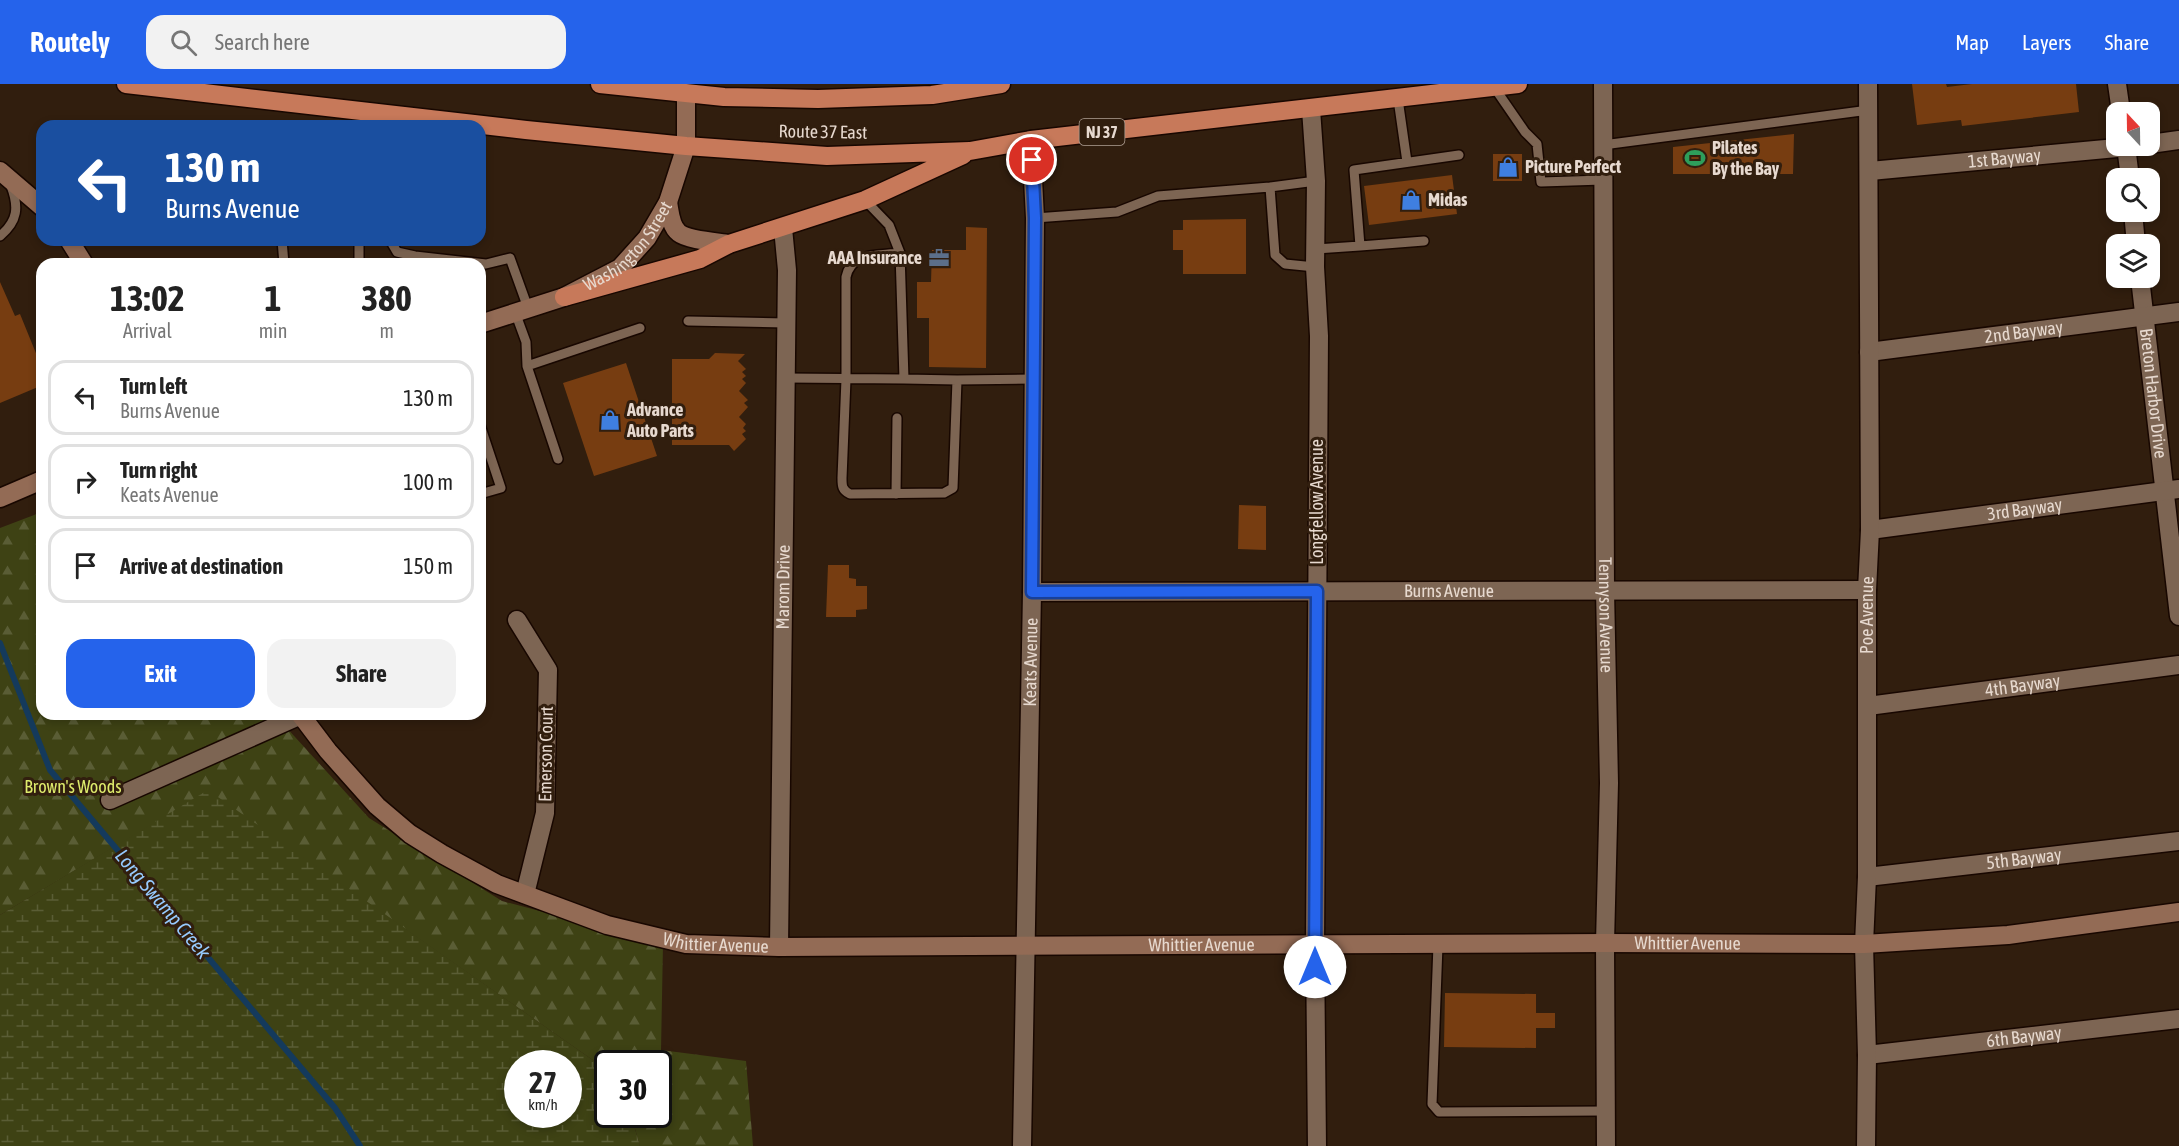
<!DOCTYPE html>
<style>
:root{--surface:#fff;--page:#f2f2f2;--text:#222;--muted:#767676;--line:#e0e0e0;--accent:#2563eb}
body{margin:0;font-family:"Asap Condensed",sans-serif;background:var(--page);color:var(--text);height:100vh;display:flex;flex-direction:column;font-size:22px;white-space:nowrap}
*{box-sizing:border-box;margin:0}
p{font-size:20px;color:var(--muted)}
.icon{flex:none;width:33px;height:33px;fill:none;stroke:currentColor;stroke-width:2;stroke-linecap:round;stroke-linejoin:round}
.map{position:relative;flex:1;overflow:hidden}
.panel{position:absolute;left:36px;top:174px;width:450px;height:462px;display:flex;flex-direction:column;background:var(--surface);border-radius:18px;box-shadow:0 3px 9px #0003}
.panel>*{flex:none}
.hud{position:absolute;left:36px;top:36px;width:450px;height:126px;border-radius:18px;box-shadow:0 3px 9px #0003;background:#1a4fa0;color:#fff;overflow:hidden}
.needle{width:39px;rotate:338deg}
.fabs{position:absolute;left:2106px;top:18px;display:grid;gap:12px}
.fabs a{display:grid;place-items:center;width:54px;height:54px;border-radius:12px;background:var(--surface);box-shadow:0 3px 9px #0003;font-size:30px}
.speed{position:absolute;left:504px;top:966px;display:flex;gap:12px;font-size:30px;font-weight:700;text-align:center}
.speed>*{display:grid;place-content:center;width:78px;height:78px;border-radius:50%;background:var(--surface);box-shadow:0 3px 9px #0003;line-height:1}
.speed small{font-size:15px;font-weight:400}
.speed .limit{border:3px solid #111;border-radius:9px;background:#fff;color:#111}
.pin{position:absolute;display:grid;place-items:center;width:51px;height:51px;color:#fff;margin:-26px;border:3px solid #fff;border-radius:50%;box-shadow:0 2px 6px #0007}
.me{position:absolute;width:66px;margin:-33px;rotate:0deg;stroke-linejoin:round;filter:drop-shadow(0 0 4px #0008)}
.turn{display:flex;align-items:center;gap:21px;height:126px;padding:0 30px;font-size:27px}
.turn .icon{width:78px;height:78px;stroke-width:2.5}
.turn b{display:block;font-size:42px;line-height:51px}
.eta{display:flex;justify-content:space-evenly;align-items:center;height:102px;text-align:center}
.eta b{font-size:36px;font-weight:700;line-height:42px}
.button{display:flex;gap:12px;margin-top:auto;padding:12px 30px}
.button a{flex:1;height:69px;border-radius:18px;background:var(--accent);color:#fff;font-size:24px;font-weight:700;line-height:69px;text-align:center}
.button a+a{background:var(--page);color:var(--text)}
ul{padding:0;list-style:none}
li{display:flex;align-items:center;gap:18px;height:75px;margin:0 12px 9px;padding:0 18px;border:3px solid var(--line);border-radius:18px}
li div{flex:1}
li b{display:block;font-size:22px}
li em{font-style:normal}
header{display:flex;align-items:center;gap:36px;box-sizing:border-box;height:84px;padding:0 30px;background:var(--accent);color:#fff}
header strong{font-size:28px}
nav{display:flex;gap:33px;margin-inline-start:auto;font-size:21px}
.search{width:420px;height:54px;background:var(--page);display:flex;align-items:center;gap:15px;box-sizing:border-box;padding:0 21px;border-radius:18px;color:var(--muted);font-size:22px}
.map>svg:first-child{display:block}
</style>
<header>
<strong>Routely</strong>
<div class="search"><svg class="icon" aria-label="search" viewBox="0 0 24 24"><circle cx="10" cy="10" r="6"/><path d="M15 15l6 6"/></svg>Search here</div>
<nav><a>Map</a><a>Layers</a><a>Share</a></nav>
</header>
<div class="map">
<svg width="2179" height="1062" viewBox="0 0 2179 1062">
<defs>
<pattern id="forest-firs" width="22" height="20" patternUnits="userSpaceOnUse" patternTransform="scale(1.5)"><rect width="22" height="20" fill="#3e4214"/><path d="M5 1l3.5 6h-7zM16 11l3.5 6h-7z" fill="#5a5d35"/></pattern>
<pattern id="wetland-marsh" width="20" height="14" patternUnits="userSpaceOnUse" patternTransform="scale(1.5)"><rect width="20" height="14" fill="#3e4214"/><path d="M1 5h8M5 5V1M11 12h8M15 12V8" fill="none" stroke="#5a5d35"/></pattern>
</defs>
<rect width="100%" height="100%" fill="#311e0e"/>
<!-- forest -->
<path fill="url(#forest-firs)" d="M42,428V630H274L369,734L502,817L663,860L661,966L746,977L753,1062H640L631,1031L658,1030V980H608L607,986L208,707L0,831V444Z"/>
<!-- wetland -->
<path fill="url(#wetland-marsh)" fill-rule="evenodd" d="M208,706L607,986L608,1030L631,1031L640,1062H0V831ZM518,980H568V1030H518Z"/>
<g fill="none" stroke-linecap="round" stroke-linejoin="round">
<!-- stream -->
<path stroke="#143a5c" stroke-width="6" d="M0,559L50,686L335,1024L360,1062"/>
</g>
<!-- building -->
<path fill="#773d11" d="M1912,0H1946L1947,3L1972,0H2076L2079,28L1962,42L1961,36L1917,41Z
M1794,50L1793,90H1673V63Z
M1493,70H1522V97H1493Z
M1452,91L1457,130L1369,141L1364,102Z
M1246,135V190H1183V166H1173V146H1183V136Z
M966,143L987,144L986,284L929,283V234H917V198H931L932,166H966Z
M0,198L15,232L20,230L42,284V294L38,303L0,319Z
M715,269L745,270L738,277L746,285L742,288L746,292L742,295L746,299L739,307L748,316L744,319L748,323L739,333L746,340L743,344L746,347L742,350L746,355L734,367L729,361H672V275H709Z
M626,279L657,372L594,392L563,299Z
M1239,421L1266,422V466L1238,465Z
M828,481H849V494L856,495V502H867V525L856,526V533H826Z
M1445,909L1536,910V929H1555V944H1536V964L1444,963Z"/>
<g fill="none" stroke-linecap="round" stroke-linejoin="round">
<!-- lane casing -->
<g stroke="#180700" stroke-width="12">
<path id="lane" d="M1494,3L1525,48L1537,60L1541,98L1603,96
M1398,15L1407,78
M1603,61L1869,26
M1270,103L1275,171L1285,180L1315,183
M865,116L889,141L900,169
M1035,134L1117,128L1158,112L1270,103L1316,97
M0,152C18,137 19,123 11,102
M282,156L284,180
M390,156L397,168L415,172L486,180L510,174L528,224
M1424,157L1360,162L1354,86L1459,71
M1316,165L1360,162
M359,180V156
M515,228L526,258L527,282L558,375
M688,237L786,239
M527,282L640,244
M785,294L904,295L900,169C877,172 852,167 846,193V295L842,394C842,402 842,406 850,410L944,409L953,404L957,296
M904,295L957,296L1032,295
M480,341L501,404L480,410
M896,410L897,334
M1438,861L1432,1020L1439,1028L1605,1027"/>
</g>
<!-- street casing -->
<g stroke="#180700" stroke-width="21">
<g id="street">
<path id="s1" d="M1603,0L1605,506L1609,699L1605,859L1606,1062"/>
<path d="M2117,0L2121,28"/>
<path d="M1311,25L1316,97L1315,183L1319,252L1315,861L1317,1062"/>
<path d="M2150,60L2179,56"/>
<path d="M2126,62L2130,94"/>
<path id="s2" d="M1870,87L2138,62"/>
<path d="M2133,128L2136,160"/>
<path id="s3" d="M2140,194L2179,532"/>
<path id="s4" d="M1869,268L2179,228"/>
<path id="s5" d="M1870,446L2179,405"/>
<path id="s6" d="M1032,508L1867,506"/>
<path d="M517,536L548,586L545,729L525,810"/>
<path id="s7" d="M1868,622L2179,581"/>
<path d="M110,716L301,631"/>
<path id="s8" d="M1867,793L2179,757"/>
<path id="s9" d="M779,863L787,186L783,144"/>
<path id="s10" d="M1867,971L2179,935"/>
<path id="s11" d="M1022,1062L1032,508L1035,134L1031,56"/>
<path id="s12" d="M1866,1062L1867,971L1864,860L1867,793V506L1870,446L1868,0"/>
</g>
</g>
<!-- secondary casing -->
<g stroke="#180700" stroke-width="21">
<g id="secondary">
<path d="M0,87L42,123"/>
<path d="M668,118C670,128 670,142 679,149C688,156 717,158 729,160"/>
<path d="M69,156L84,180"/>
<path id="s13" d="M480,240L564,213L620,184L647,154L668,118L686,62V10"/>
<path d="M0,414L42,396"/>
<path id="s14" d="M300,630L328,667L377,722L410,750L442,770L497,800L607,841L686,860L779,863L1605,859L1864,860L2008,851L2179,828"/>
</g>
</g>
<!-- highway casing -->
<g stroke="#180700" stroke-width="21">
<path id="highway" d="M126,0L526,46L686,62L827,72L970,67L1031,56L1518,0
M600,0L724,13L818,15L932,11L1001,0
M564,213L700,175L729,160L865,116L963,71"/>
</g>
<!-- lane -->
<use href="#lane" stroke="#7d6553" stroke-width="9"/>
<!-- street -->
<use href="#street" stroke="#7d6553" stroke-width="18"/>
<!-- secondary -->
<use href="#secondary" stroke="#936b55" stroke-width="18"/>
<!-- highway -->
<use href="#highway" stroke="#c7795a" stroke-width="18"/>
</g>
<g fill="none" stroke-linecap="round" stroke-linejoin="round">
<!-- route casing -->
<g stroke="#184099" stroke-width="15">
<path id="route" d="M1032,76L1035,134L1032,508L1317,507L1315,883"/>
</g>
<!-- route -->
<use href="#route" stroke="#2563eb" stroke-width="10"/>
</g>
<!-- icons -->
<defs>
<g id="stadium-bare" transform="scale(1.62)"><path d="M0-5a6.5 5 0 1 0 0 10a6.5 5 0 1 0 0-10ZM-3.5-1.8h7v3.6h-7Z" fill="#2e9e5b" stroke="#311e0e" stroke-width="2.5" paint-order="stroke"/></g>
<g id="shop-bare" transform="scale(1.62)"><path d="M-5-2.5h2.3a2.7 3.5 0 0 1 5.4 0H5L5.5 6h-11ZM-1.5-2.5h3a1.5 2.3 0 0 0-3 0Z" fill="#3f7fe0" stroke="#311e0e" stroke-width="2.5" paint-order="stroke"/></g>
<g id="office-bare" transform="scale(1.62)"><path d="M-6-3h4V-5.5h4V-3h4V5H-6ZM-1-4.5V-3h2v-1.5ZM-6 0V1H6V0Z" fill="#5c6f8a" stroke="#311e0e" stroke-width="2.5" paint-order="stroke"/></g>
</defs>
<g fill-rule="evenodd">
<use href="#stadium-bare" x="1695" y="74"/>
<use href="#shop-bare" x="1508" y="83"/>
<use href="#shop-bare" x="1411" y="116"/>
<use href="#office-bare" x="939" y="174"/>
<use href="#shop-bare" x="610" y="336"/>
</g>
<g text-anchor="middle" stroke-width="6" stroke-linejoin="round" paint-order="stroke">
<!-- shield labels -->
<rect fill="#311e0e" stroke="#b0a195" stroke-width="1.5" x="1079.5" y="35" width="45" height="26" rx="4.5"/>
<g font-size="16" font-weight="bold" fill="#e7d9cf">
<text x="1102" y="54">NJ 37</text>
</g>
<!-- street labels -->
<g font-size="18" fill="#e7d9cf" stroke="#311e0e">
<text transform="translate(823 48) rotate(1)" y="6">Route 37 East</text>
<text dy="6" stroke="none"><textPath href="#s2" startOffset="135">1st Bayway</textPath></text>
<text dy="6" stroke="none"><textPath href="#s13" startOffset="172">Washington Street</textPath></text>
<text dy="6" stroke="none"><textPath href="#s4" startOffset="156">2nd Bayway</textPath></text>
<text dy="6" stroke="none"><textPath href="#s3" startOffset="116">Breton Harbor Drive</textPath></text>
<text transform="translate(1317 418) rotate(-90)" y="6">Longfellow Avenue</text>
<text dy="6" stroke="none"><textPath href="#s5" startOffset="156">3rd Bayway</textPath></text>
<text dy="6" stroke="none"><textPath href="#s9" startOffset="360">Marom Drive</textPath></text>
<text dy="6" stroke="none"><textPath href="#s6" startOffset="417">Burns Avenue</textPath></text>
<text dy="6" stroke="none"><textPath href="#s1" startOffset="531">Tennyson Avenue</textPath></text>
<text dy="6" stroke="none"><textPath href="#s12" startOffset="531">Poe Avenue</textPath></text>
<text dy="6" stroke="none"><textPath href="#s11" startOffset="484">Keats Avenue</textPath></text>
<text dy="6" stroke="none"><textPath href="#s7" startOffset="156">4th Bayway</textPath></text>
<text transform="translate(546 670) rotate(-89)" y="6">Emerson Court</text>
<text dy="6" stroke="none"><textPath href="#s8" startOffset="158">5th Bayway</textPath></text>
<text dy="6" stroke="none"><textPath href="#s14" startOffset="492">Whittier Avenue</textPath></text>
<text dy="6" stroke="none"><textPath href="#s14" startOffset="1464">Whittier Avenue</textPath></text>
<text dy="6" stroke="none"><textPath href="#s14" startOffset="978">Whittier Avenue</textPath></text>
<text dy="6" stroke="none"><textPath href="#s10" startOffset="158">6th Bayway</textPath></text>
</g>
<!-- poi labels -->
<g font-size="18" font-weight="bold" fill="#e7d9cf" stroke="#311e0e" text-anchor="start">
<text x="1712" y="70">Pilates<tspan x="1712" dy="21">By the Bay</tspan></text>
<text x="1525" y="89">Picture Perfect</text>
<text x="1428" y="122">Midas</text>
<text x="922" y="180" text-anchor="end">AAA Insurance</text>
<text x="627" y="332">Advance<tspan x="627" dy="21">Auto Parts</tspan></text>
</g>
<!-- park labels -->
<g font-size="18" fill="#deeb6c" stroke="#311e0e">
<text x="73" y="709">Brown's Woods</text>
</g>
<!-- water labels -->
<g font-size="20" font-style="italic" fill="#96cafe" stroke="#311e0e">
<text transform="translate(163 820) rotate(50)" y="7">Long Swamp Creek</text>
</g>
</g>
</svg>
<div class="fabs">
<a><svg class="needle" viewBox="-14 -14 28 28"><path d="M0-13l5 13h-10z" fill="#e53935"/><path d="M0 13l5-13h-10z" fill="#767676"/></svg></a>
<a><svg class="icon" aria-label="search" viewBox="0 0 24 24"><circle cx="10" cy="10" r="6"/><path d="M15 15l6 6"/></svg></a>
<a><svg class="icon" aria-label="layers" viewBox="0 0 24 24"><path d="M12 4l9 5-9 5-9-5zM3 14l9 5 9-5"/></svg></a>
</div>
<div class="speed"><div>27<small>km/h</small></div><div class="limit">30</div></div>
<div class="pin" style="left:1032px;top:76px;background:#d93025"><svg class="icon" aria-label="arrive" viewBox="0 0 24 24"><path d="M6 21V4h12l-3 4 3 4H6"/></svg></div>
<svg class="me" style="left:1315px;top:883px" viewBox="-20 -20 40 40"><circle r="19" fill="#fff"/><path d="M0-13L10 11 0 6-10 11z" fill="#2563eb"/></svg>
<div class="hud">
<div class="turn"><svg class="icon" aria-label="left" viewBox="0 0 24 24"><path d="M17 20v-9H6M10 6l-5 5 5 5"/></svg><div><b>130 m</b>Burns Avenue</div></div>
</div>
<section class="panel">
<div class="eta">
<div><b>13:02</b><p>Arrival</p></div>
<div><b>1</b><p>min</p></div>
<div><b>380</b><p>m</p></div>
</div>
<ul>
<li><svg class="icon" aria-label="left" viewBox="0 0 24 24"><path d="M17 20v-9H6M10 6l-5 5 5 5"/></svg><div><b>Turn left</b><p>Burns Avenue</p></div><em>130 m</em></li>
<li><svg class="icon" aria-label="right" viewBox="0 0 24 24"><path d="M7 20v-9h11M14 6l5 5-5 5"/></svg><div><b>Turn right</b><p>Keats Avenue</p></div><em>100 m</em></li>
<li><svg class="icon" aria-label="arrive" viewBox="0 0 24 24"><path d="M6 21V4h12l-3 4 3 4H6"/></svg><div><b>Arrive at destination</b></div><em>150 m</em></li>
</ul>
<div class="button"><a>Exit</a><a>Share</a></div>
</section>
</div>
